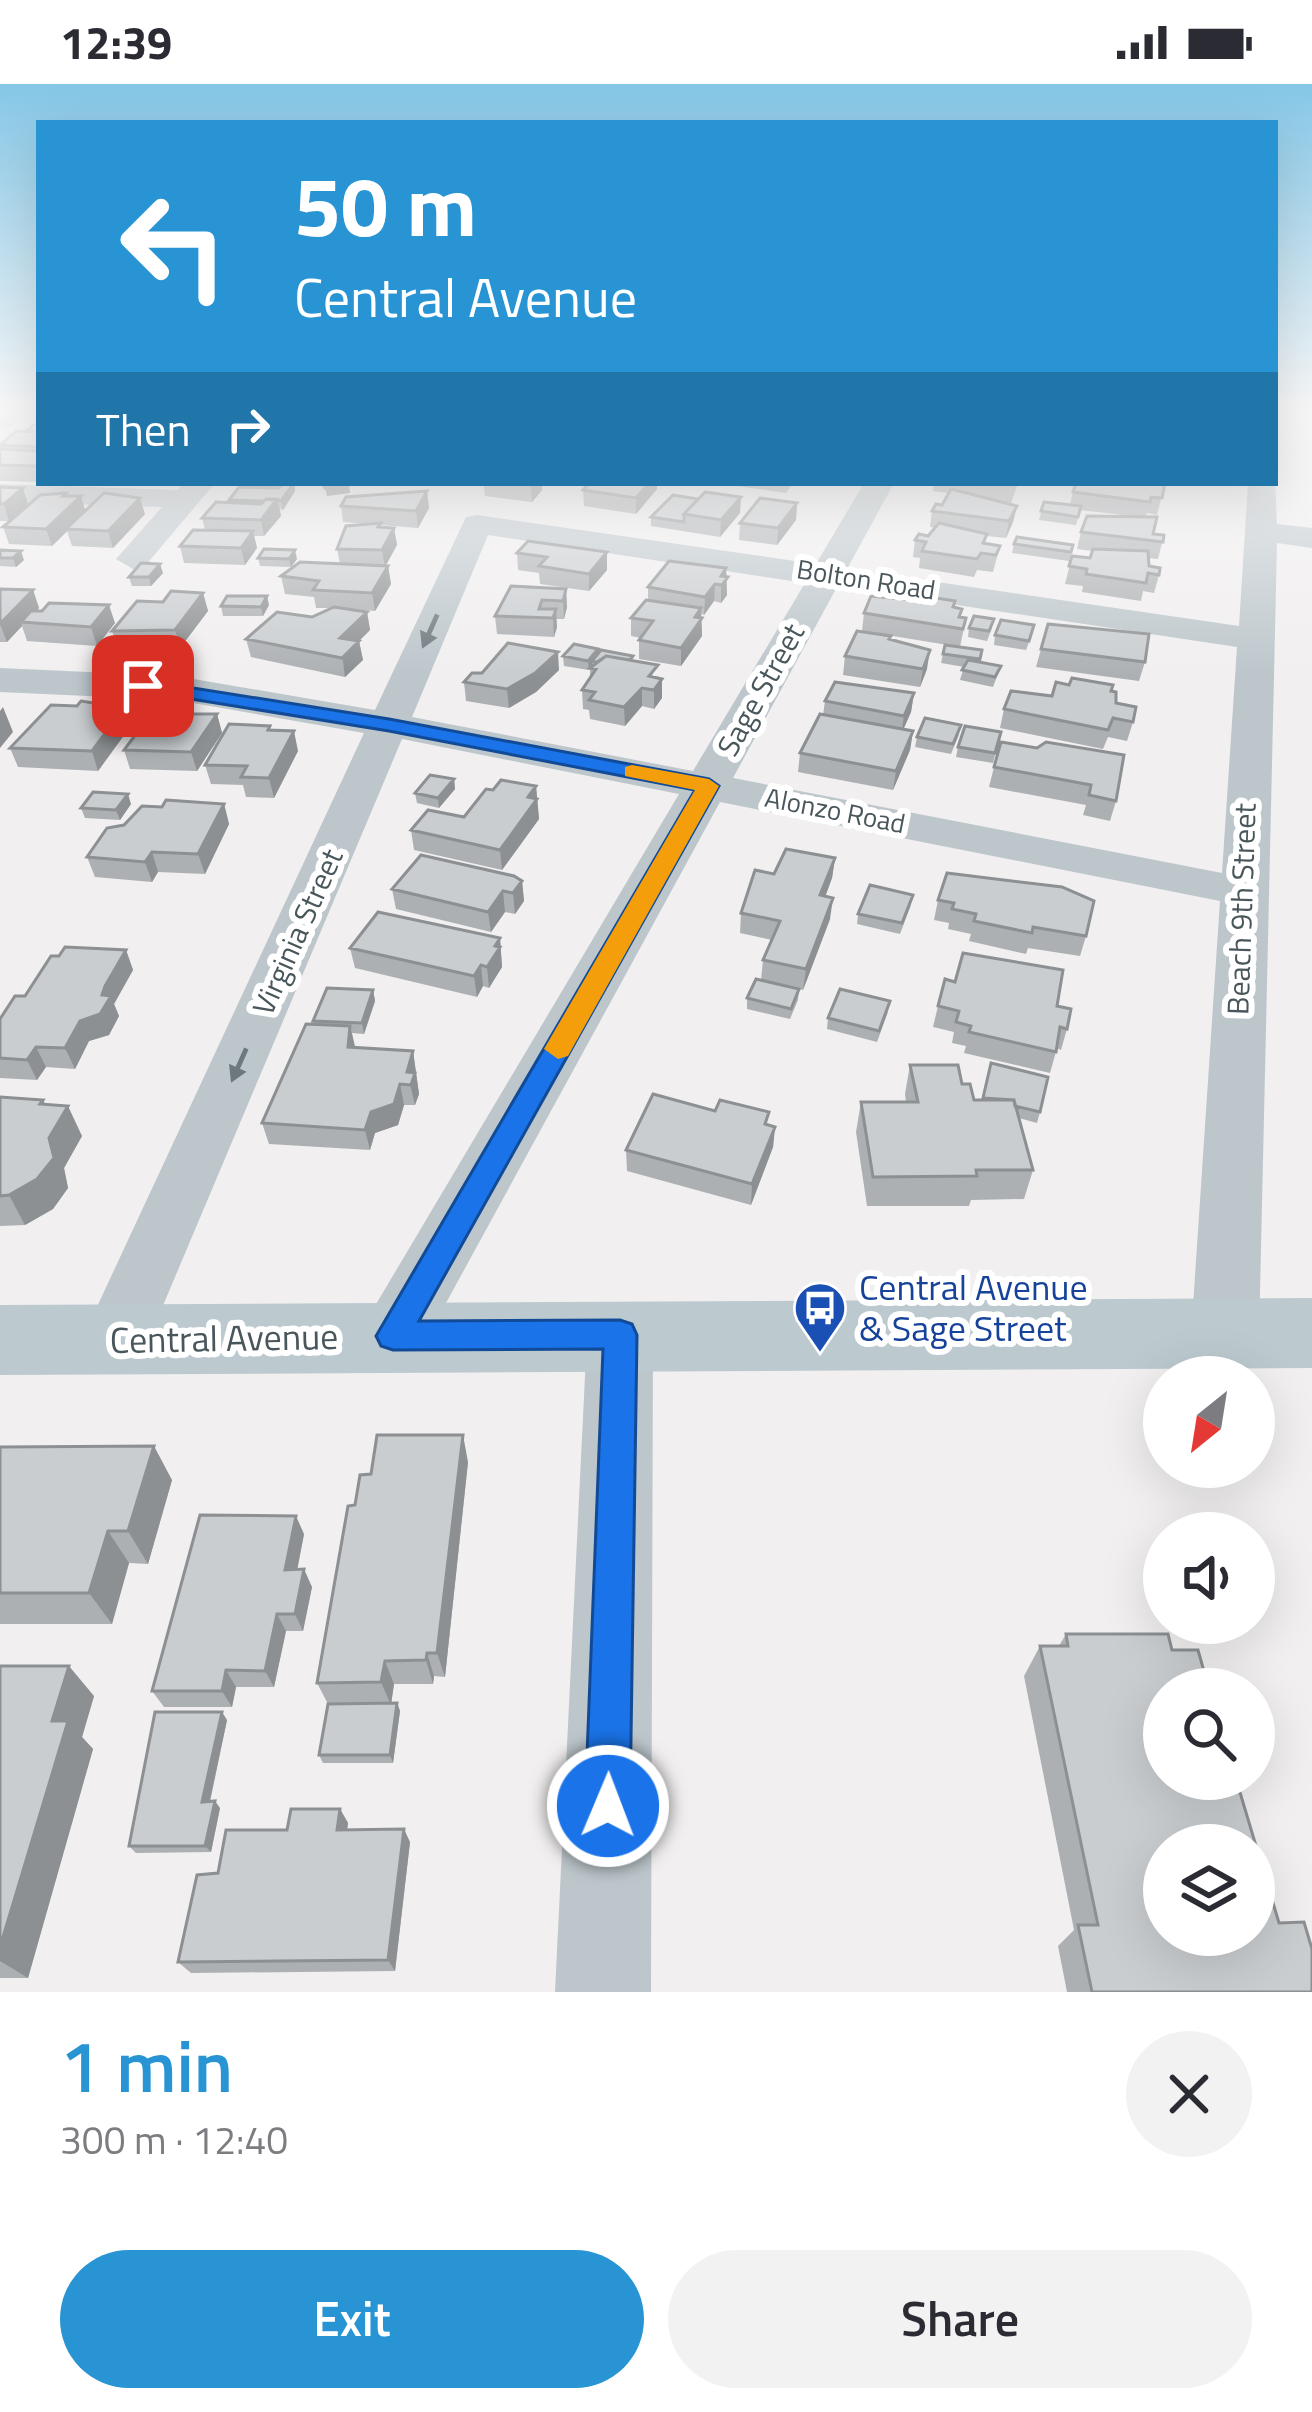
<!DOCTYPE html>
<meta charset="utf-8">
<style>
:root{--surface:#fff;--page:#f2f2f3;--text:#2b2b33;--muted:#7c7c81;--accent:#2894d3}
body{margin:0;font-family:"Titillium Web",sans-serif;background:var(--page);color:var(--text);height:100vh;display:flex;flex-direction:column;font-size:45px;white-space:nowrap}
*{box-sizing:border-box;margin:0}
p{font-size:39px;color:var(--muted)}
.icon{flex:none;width:66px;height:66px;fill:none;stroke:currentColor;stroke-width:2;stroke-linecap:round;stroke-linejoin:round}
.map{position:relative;height:1908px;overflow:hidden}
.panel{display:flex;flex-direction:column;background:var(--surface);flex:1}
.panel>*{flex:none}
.guide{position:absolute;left:36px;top:36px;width:1242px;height:366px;border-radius:0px;box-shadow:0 12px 48px #0002;background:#2894d3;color:#fff;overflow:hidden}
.needle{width:78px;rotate:210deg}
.fabs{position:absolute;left:1143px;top:1272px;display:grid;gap:24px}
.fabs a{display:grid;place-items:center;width:132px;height:132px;border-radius:50%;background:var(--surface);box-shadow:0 12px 48px #0002;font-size:60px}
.pin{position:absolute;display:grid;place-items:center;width:102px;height:102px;color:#fff;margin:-51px;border-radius:24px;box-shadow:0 6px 18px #0006}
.me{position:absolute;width:132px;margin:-66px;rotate:1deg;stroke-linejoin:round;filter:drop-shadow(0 0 9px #0008)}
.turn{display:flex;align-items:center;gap:42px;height:252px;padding:0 60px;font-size:54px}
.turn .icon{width:156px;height:156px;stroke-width:2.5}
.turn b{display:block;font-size:84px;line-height:102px}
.then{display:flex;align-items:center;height:114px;padding:0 60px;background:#0003;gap:24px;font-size:45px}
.round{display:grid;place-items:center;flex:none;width:126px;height:126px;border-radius:63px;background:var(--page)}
.overview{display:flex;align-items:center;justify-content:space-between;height:204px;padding:0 60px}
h1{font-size:72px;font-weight:600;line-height:90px;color:var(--accent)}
.cta{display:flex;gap:24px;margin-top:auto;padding:24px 60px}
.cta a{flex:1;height:138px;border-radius:72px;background:var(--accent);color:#fff;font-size:48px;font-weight:600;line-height:138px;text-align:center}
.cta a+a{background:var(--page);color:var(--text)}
.status{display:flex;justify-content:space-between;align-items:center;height:84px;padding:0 60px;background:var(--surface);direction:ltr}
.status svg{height:33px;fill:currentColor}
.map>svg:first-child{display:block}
</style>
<div class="status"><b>12:39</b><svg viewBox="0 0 49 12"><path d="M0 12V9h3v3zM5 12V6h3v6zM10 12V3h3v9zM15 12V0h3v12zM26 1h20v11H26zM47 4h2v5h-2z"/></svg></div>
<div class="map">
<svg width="1312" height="1908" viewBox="0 0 1312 1908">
<rect width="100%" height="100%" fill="#f1eff0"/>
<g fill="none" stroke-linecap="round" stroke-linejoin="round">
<!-- street -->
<path fill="#bcc6cb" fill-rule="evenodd" d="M1275,395L1277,440L1312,444V464L1277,459L1259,1252L1249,1272L1225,1281L1201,1272L1191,1252L1220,817L720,718L417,1272L393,1281L369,1272L359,1252L369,1232L679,710L402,655L140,1276L116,1284L92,1276L82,1255L364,649L176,616L0,608V584L176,592L375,626L466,433L477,431L816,480L864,399H894L847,485L1239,542L1248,399H1275ZM488,451L805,499L693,687L412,633ZM837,503L1237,563L1222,789L733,694Z
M184,399H215L145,482L133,485L116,475L162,423L0,418V400L178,406Z
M620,1222L644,1231L653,1251L651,1908H555L587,1251L596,1231Z"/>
<!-- secondary -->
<path fill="#bcc9cf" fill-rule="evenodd" d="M0,326H27L12,342L0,345Z
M1312,1214V1284L0,1291V1221Z"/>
</g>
<!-- wall -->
<path fill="#adb0b3" d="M39,338V398L0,397V359L26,347Z
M249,399H305L303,402H295V407L283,426L280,425L281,432L264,452H254L257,464L245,481L184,479L180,462L205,446L202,434L230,419L229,416L280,403H249Z
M483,399H542V406L532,418L485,412Z
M657,399V405L636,430L584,422L583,406Z
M716,399H793L786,409Z
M934,399H1018L1011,419L996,416L1017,422L1013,438L1006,454L987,452L985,459L1000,462L993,488L977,486L974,493L919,484L920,474L913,473L915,456L928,452L935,444L930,443L932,427L942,421L949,409L933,407Z
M1165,399L1157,431L1147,429L1146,433L1153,450L1164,451L1158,475L1148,474L1149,482L1159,491L1154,509L1143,507L1141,517L1082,508L1083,502L1065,500L1072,472L1090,474L1092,467L1077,465L1081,448L1132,432L1080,426L1076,441L1039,436L1044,418L1070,421L1073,408Z
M0,403L23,404L28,420L9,437H0Z
M427,407L429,424L418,444L381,441V443L394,444L397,461L385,482H388L391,500L375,527L347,525L367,528L370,546L359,557L363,576L345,593L251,573L246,555L312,533L332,524H316L314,513L285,510L281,492L340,480L337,465L369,440L343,438L341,422Z
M673,411L740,429L720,453L651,442V433Z
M67,412L85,427L145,430L113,464L72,462L67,447L52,462L9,460L3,443Z
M797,419L796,436L777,461L739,456L740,439Z
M1014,460L1073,461L1069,477L1012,469Z
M0,466L24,476L16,483L0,482Z
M607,468V486L589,507L540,500L539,489L518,486L517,469Z
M258,474L297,475L291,483L260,482Z
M726,484L727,511L721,519L714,517L704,531L701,530L702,552L681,582L639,575V556L641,554L631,552V534L648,516V503Z
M163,489L151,502H132L129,493Z
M0,505L33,506L39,524L36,527L115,539L97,562L27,557L22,542L7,558H0Z
M566,505L567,523L564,535H556L557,543L554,553L497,550L495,532Z
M203,509L208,527L180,564L118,565L112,547L163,518Z
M269,521L263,532H223L221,522Z
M954,524L960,534H966L960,563L862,547L864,529Z
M1048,540L1145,578L1139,597L1036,583Z
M969,544H992L987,557L968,553Z
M1032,550L1026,566L994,561L995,551Z
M890,556L927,585L920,603L843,591L845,572Z
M945,561L981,575L980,578L1001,582L993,603L960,596L964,583L941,579Z
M598,565L599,570L633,577L657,594L662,595V614L654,625L642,622L625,642L590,635L589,626L583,625L582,606L590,593V585L589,586L564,582L563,572Z
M559,586L536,608L509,624L466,617L464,598Z
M1111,607L1116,619L1133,638L1127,657L1108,653L1103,665L1000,644L1004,625L1052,612Z
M914,609L911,628L903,645L913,647L910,666L893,706L798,688L800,669L823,631L825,617Z
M217,630L222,649L197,687L130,685L124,666Z
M130,643L98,687L18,683L10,664Z
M272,647L298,667L274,714L246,713L243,701L211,700L205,681Z
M1001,648L993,679L956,673L958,663Z
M959,651L951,670L915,663L917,653Z
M1037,664L1116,717L1110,737L1083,731L1086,721L989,703L994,683Z
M454,695L455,705L439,724L417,719L415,709Z
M536,702L539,735L502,786L414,766L411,746L464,733L493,706Z
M131,720L120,736L85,734L81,724Z
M224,720L229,740L205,790L158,788L152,798L95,793L87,773L124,741L162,723Z
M835,774L832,794L825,813L830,835L803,906L799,905L798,916L790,935L747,925V914L761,896L763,876L772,856L740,849L741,829L774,790Z
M522,797L524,817L515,830L505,828L491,848L396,825L392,805Z
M938,816L1086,852L1080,872L1028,864L1026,870L969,857L971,850L948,845L949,839L934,836Z
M911,821L900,850L857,840L858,830Z
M500,854L502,883L489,904L483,902L477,913L355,884L350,864Z
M126,866L133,886L114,920L119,932L109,951L89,957L75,985L46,983L37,996L0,994V935L25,912L59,872Z
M373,906L375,917L364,950L352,949L355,963L413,967L419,1010L415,1021H404L398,1041L375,1049L370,1066L269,1060L262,1039L314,940L313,937Z
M938,922H1057L1067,945L1061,966L1057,964L1050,989L964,969L966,962L952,959L954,948L933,943Z
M888,928L877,958L827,945L828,934Z
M991,979L1040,1028L1037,1039L1019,1034L1033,1086L1024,1115L971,1116L969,1122H867L856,1048L861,1018H906L905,1010L910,981L962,1000L974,1016H982Z
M0,1013L43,1016L45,1021L82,1052L64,1084L68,1104L53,1125L25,1141L0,1142Z
M768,1041L775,1043L773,1063L751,1121L627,1087L626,1066Z
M0,1363L172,1396L148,1480L129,1479L112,1540H0Z
M468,1378L445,1593L434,1592L433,1600H394L391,1619H397L400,1627L393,1679H323L319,1671L328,1620L317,1599L355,1421Z
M304,1450L297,1485L312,1503L303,1547H286L274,1603H236L232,1623H164L152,1607Z
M1066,1550L1172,1566L1279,1839L1312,1908H1067L1058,1862L1074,1846L1024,1592L1040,1562H1059Z
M0,1582L94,1612L82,1653L93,1665L28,1894H0Z
M227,1636L210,1718L220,1724L211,1768L136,1769L129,1762Z
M340,1725L348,1739L347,1746L410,1758L395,1887L191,1889L178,1878L218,1789L287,1746Z"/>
<!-- shaded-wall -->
<path fill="#8d9092" d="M294,399L295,407L283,426L281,417Z
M533,399H542V406L532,418L531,402Z
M649,399H657V405L636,430V414Z
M349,400L350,409L327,412L325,404Z
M23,404L28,420L9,437L4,420Z
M427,407L429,424L418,444L416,427Z
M66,409L70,422L81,412L86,429L52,462L46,445Z
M741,413L740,429L720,453L721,436Z
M140,414L145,430L113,464L108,447Z
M277,415L281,432L264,452L261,436Z
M797,419L796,436L777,461L778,444Z
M1017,422L1013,438L1006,454L1009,437Z
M394,444L397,461L385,483L382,466Z
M253,447L257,464L245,481L241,464Z
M295,466L297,475L291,483L289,475Z
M21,467L24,476L16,483L13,474Z
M607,468V486L589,507V490Z
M160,480L163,489L151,502L149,493Z
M388,482L391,500L375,527L372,509Z
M726,484L727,511L721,519V492Z
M715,500L714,517L704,531L705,513Z
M566,505L567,523L564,535L563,517Z
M33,506L39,524L25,539L21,538L22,542L7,558L0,540Z
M203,509L208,527L180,564L175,546Z
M267,512L269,521L263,532L261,523Z
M109,521L115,539L97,562L91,543Z
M701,524L702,552L681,582V564L695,533Z
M556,525L557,543L554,553L553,534Z
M367,528L370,546L354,562L359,557L363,576L345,593L340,554Z
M598,565L599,574L592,577L593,582L589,586L588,577Z
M930,566L927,585L920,603L923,585Z
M558,568L559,586L536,608L509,624L507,605Z
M662,595V614L654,625V606Z
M642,604V622L625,642L624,623Z
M914,609L911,628L901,651L904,632Z
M3,623L13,648L0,664V627Z
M124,624L130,643L98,687L92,667Z
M217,630L222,649L197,687L191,668Z
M294,647L298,667L274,714L269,694Z
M913,647L910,666L893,706L896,687Z
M454,695L455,705L439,724L438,714Z
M536,702L539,735L502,786L500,766L528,713Z
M128,710L131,720L120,736L116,726Z
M224,720L229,740L205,790L198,770Z
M152,768L158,788L152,798L145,778Z
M835,774L832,794L818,832L820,811Z
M522,797L524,817L515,830L513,809Z
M503,807L505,828L491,848L488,828Z
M833,814L830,835L803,906L806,885Z
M500,854L502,883L489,904L487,883Z
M126,866L133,886L114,920L119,932L109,951L89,957L75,985L65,964L80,937L102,911L105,902Z
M481,881L483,902L477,913L474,892Z
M373,906L375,917L364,950L362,939Z
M350,942L355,963H348Z
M36,963L46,983L37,996L27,976Z
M413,967L419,1010L415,1021L407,988Z
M400,1000L404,1021L398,1041L375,1049L370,1066L365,1046L371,1028Z
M43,1016L56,1043L68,1022L82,1052L64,1084L68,1104L53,1125L25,1141L9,1111Z
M775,1043L773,1063L751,1121L752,1100Z
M463,1351L468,1378L445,1593L437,1569Z
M154,1362L172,1396L148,1480L128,1447Z
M296,1432L304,1450L294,1503L285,1486Z
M108,1447L129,1479L112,1540L89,1509Z
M304,1485L312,1503L303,1547L295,1530Z
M277,1530L286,1547L274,1603L265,1587Z
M427,1569L434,1592L433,1600L426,1576Z
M385,1577L394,1600L391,1621L381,1598Z
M69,1582L94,1612L82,1653L93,1665L28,1894L0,1877V1863L52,1637Z
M226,1586L236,1603L232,1623L222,1607Z
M397,1619L400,1627L393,1679L390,1671Z
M222,1628L227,1636L208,1725L202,1718Z
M215,1717L220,1724L211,1768L205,1762Z
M340,1725L348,1739L345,1760L337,1746Z
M404,1745L410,1758L395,1887L388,1876Z"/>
<!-- building -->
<path fill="#c9cdd0" stroke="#8d9092" stroke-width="3" fill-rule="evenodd" d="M39,338V348L26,347L38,338Z
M16,347L39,348V363L0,361Z
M0,365L39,367V382L0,381Z
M283,399H294L281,417L266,415L264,417L229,416L239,403L279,404Z
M322,399H348L349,400L325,404Z
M589,399H649L636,414L583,406Z
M1076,399H1165L1162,414L1151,413L1150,418L1073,408Z
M0,403L23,404L4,420H0Z
M951,405L1017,422L1009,437L932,427L936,420L942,421Z
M427,407L416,427L341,422L346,413Z
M705,408L741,413L721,436L684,430Z
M66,409L63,412H81L46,445L3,443L40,411Z
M104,409L140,414L108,447L66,445Z
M673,411L698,415L684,430V438L651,433Z
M760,414L797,419L778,444L740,439Z
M266,415H277L261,436L202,434L216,418L261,420Z
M1044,418L1081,422L1078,433L1041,427Z
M1087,432L1157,433L1153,450L1164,451L1163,458L1081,448Z
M381,439L378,443L394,444L382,466L337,465L346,442Z
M939,439L987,450L983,459L1000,462L996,471L981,469L977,475L922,467L926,458L915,456L919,450L928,452Z
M193,446L253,447L241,464L180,462Z
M1017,453L1073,461L1071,468L1014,460Z
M528,457L607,468L589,490L539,482L547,473L517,469Z
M264,465L295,466L289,475L258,474Z
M1093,465L1148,467L1149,482L1160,484L1159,491L1148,489L1146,499L1086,490L1087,485L1069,482L1072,472L1090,474Z
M0,466L21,467L13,474H0Z
M669,477L726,484L721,492L728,493L722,501L715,500L705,513L648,503Z
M300,478L388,482L372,509L313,506L319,497L281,492Z
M141,479L160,480L149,493H129Z
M511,502L566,505L563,517L542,516L539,525H556L553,534L495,532Z
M0,505L33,506L0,540Z
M171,507L203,509L175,546L112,547L137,517L163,518Z
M911,510L955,517L953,523L962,525L959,533L966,534L963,545L864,529L871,512L909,516Z
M227,512H267L261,523L221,522Z
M646,516L701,524L695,533L702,534L681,564L639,556L653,537L631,534Z
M49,519L109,521L91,543L21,538L31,527H42Z
M334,523L367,528L340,554L359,557L342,574L246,555L277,528L312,533Z
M974,532L994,535L989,547L969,544Z
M1001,536L1034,541L1029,557L995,551Z
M1048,540L1149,550L1145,578L1041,565Z
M857,547L891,552L889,555L930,566L923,585L845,572Z
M508,559L558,568L535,589L507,605L464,598L472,589H482Z
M574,560L598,565L588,577L563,572Z
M945,561L982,566L980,575L943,570Z
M601,566L633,572L630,576L606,572L597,578L592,577Z
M606,572L658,581L649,592L662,595L654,606L642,604L624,623L589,616L595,608L582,606L596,585L590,584Z
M968,576L1001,582L995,593L962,586Z
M1072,594L1113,601L1111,607L1116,608V619L1136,623L1133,638L1113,634L1108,646L1004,625L1011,607L1052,612L1056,598L1069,601Z
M835,598L914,609L904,632L825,617Z
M81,617L124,624L92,667L10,664L51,621L77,622Z
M151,630H217L191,668L124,666Z
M820,630L913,647L896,687L800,669Z
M925,634L961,641L953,660L917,653Z
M229,640L270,642L268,646L294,647L269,694L241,693L247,682L205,681Z
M965,642L1001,648L995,669L958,663Z
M1001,658L1037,664L1046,658L1124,671L1116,717L1089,711L1091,701L994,683Z
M430,691L454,695L438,714L415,709Z
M501,696L536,702L528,713L537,715L500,766L411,746L428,726L464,733L486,705L493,706Z
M93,708L128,710L116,726L81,724Z
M166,716L224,720L198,770L152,768L145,778L87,773L107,744L124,741L142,722L162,723Z
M786,765L835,774L820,811L833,814L806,885L763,876L780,837L741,829L755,786L774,790Z
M421,771L514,792L522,797L513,809L503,807L488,828L392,805Z
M947,789L1062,803L1094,817L1086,852L1033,843L1032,849L974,837L976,830L952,825L954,819L938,816Z
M870,801L913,811L902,839L858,830Z
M378,828L500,854L495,862L500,863L487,883L481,881L474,892L350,864Z
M65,863L126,866L105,902L102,911L111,912L100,930L80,937L65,964L36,963L27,976L0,974V935L15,912H25L51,872H59Z
M963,869L1063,886L1057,922L1071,925L1067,945L1060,943L1056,968L969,948L971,942L956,938L959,927L938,922L945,895L955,898Z
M756,895L799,905L791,925L747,914Z
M327,904L373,906L362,939L313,937Z
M840,905L890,917L879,947L828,934Z
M306,940L350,942L348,963L413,967L407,988L415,989L411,1001L400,1000L394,1020L371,1028L365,1046L262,1039Z
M991,979L1048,993L1040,1028L1015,1022L1014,1016L983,1014Z
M910,981H958L962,1000H970L974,1016H1014L1033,1086H976L977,1092L873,1093L861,1018H918Z
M653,1010L715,1027L720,1016L769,1028L765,1040L775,1043L752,1100L626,1066Z
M0,1013L43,1016L40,1020L68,1022L49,1054L54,1074L37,1095L9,1111L0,1112Z
M377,1351H463L437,1569H427L426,1576L385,1577L381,1598L317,1599L348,1422L355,1421L360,1391L371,1390Z
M154,1362L128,1447H108L89,1509H0V1363Z
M200,1431L296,1432L285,1486L304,1485L295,1530H277L265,1587L226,1586L222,1607H152Z
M1066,1550H1168L1172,1566H1198L1209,1605H1164V1695H1236L1279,1839L1304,1838L1312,1865V1908H1092L1078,1841H1098L1040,1562H1068ZM1164,1761H1254V1851H1164Z
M0,1582H69L52,1637H68L0,1863Z
M397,1619L390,1671H319L328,1620Z
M155,1628H222L202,1718L215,1717L205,1762H129Z
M291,1725H340L337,1746L404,1745L388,1876L178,1878L197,1791L218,1789L226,1746H287Z"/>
<!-- one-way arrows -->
<defs><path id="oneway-solid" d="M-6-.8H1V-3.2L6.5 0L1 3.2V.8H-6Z" transform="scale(3)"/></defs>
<g fill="#6c787d">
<use href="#oneway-solid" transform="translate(430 547) rotate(114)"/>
<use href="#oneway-solid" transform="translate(239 981) rotate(114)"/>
</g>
<!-- sky -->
<linearGradient id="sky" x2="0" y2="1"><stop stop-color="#85c7e7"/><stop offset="0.55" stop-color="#f9f8f8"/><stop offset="1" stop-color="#f9f8f8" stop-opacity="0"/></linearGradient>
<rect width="1312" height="593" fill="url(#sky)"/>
<!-- route -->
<path fill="#1a73e8" stroke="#114b97" stroke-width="3" d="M143,596L389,635L709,695L719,702L419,1237L620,1236L632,1240L637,1251L630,1722L623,1738L608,1744L592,1738L585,1722L603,1265L393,1266L381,1262L376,1252L695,706L389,647L136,606L133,602Z"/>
<!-- slow -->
<path fill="#f59e0b" d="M632,681L709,695L719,702L568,972L558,975L544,965L695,706L625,692V683Z"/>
<!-- icons -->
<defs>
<g id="bus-pin" transform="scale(2.7)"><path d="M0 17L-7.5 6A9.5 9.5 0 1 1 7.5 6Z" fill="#1a4fb4" stroke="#fff"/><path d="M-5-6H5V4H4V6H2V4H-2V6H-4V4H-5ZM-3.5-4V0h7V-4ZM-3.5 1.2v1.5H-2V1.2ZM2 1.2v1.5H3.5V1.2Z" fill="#fff"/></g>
</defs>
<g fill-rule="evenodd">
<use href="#bus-pin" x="820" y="1224"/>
</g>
<g text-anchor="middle" stroke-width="12" stroke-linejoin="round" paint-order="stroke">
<!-- far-street labels -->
<g font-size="27" fill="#49565b" stroke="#fff">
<text transform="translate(866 496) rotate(9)" y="9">Bolton Road</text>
<text transform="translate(835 727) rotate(11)" y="9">Alonzo Road</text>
</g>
<!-- street labels -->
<g font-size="30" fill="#49565b" stroke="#fff">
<text transform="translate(761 606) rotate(-61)" y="10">Sage Street</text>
<text transform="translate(1242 825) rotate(-88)" y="10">Beach 9th Street</text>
<text transform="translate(298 848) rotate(-66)" y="10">Virginia Street</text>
</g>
<!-- near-transit labels -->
<g font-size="36" fill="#164399" stroke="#fff" text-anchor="start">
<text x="859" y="1216">Central Avenue<tspan x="859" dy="41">&amp; Sage Street</tspan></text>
</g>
<!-- near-street labels -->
<g font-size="36" fill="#49565b" stroke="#fff">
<text transform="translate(224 1254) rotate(-1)" y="13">Central Avenue</text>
</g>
</g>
</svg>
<div class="fabs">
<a><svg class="needle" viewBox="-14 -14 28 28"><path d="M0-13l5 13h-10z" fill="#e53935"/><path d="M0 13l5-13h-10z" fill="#7c7c81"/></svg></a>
<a><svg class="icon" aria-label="sound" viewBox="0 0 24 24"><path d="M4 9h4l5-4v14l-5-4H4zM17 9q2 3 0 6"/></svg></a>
<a><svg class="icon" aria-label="search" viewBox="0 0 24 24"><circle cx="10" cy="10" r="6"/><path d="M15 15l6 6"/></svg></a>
<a><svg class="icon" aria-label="layers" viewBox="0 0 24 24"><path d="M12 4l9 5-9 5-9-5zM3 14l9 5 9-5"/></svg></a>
</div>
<div class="pin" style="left:143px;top:602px;background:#d93025"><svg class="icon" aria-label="arrive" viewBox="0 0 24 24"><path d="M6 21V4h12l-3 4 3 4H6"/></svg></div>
<svg class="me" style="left:608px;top:1722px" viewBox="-20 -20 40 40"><circle r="17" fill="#1a73e8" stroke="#fff" stroke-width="3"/><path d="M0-11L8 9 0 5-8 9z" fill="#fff"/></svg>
<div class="guide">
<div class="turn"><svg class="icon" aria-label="left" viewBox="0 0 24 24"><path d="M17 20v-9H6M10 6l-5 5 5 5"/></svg><div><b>50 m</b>Central Avenue</div></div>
<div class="then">Then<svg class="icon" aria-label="right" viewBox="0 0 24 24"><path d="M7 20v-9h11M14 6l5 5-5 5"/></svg></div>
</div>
</div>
<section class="panel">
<div class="overview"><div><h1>1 min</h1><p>300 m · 12:40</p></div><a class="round"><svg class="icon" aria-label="close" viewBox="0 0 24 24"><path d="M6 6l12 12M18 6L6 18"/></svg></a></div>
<div class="cta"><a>Exit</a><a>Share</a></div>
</section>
